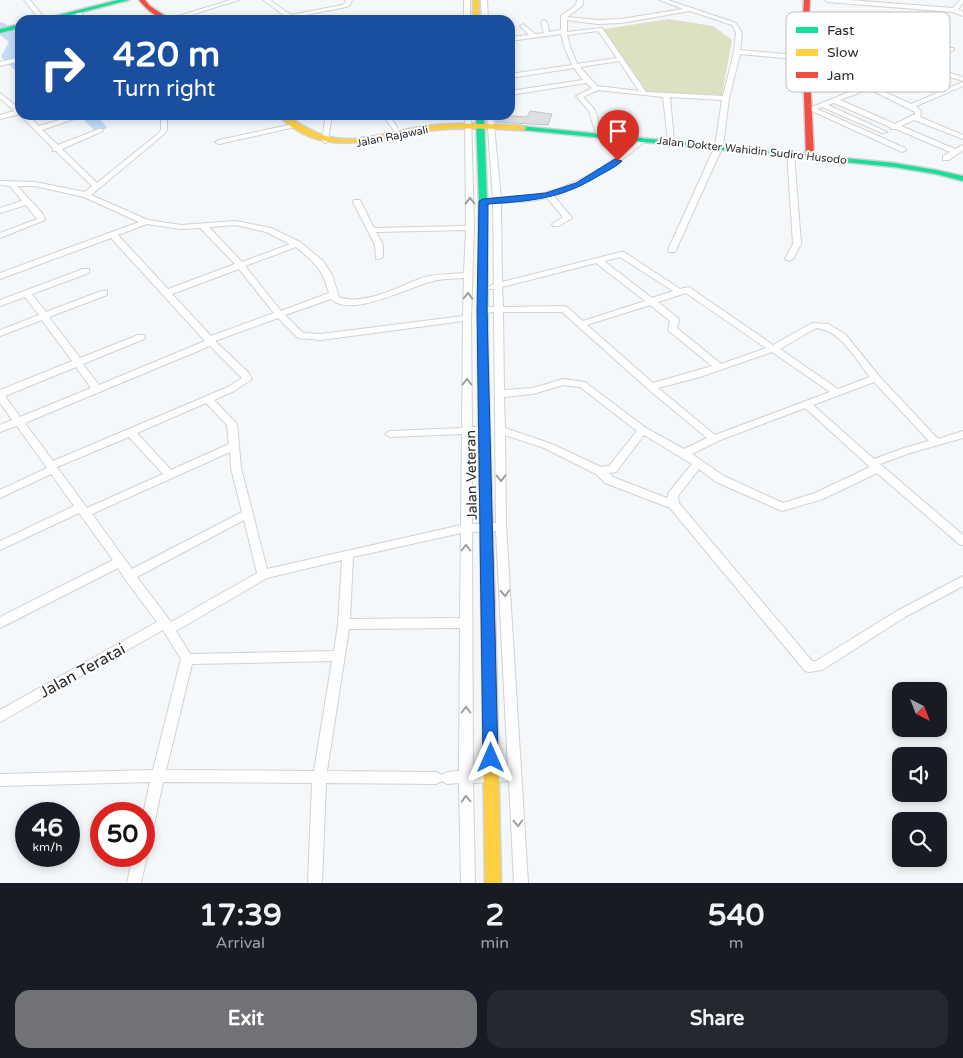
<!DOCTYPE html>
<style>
:root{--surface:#171b24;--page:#242831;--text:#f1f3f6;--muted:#9ea1a6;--accent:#707275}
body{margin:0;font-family:"Varela Round",sans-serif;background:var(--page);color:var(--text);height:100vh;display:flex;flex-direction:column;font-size:19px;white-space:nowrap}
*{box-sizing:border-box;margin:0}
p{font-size:16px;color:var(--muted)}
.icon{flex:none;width:28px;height:28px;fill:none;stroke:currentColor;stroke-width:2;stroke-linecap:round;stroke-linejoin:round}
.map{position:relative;height:883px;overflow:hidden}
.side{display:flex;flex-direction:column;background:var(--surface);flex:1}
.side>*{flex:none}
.guide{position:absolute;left:15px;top:15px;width:500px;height:105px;border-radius:15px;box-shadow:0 2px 8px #0003;background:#1a4fa0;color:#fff;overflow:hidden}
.needle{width:32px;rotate:138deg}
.buttons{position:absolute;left:892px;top:682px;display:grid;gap:10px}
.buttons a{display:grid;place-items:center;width:55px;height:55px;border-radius:10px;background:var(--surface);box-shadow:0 2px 8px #0003;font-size:25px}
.speed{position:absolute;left:15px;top:802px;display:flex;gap:10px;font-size:25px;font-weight:700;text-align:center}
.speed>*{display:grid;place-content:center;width:65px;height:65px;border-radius:50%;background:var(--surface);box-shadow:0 2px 8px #0003;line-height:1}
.speed small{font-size:12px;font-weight:400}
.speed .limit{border:8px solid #d22;background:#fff;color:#111}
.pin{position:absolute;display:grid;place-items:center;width:42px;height:42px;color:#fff;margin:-51px -21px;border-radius:50% 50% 50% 0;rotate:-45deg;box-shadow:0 0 5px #0007}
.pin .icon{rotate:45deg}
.me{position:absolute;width:55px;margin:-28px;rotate:0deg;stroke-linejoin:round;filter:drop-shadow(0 0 4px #0008)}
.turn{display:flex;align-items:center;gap:18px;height:105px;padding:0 15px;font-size:22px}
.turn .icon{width:65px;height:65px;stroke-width:2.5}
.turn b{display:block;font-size:35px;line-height:42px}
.eta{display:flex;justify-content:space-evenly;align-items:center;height:85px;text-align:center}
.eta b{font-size:30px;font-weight:800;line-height:35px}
.cta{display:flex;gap:10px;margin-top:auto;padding:10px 15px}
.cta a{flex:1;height:58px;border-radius:15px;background:var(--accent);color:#fff;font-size:20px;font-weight:800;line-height:58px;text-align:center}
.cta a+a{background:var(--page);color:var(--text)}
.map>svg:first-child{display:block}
</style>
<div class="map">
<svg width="963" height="883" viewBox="0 0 963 883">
<rect width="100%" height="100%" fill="#f5f8fb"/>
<!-- green -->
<path fill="#dde1c2" d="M668,19L713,26L732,40L722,95L644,92L599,30Z"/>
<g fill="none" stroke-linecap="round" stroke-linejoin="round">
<!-- river -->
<path fill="#c4dcf8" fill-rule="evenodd" d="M0,22L5,23L20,38V47L15,56L20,60V71L15,70L1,57L9,42L0,35Z
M79,115H96L107,127L104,130H94Z"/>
</g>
<!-- building -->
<path fill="#dcdee0" stroke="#c3c5c8" d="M530,111L552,114L548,125L496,122L495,115L527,117Z"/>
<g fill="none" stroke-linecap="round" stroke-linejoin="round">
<!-- street casing -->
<g stroke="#d0d2d4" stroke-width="2">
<path id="street" d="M24,0H30L46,20H40Z
M230,0H239L175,20H166Z
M263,0H270L291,15L342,5L345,3L346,0H352L350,5L346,7L280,20H268L285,16Z
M464,0H470V20H464Z
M481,0H487L488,20H482Z
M577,0H583L582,6L567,17L598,20L621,19L683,9L660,0H668L736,23L742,33L740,50L806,56L809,58L806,60L740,54L729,98L723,146L675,252H669L668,250L715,146L722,100L670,97L674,141L671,143L668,141L663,97L598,90L583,97L595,110L602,134L599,136L596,134L589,111L576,96L592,88L586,83L510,95V91L583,80L574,68L510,78V74L572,65L564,46L561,34L510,41V37L529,35L520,26L523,24L535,34L544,33L541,22L544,20L547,22L549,32L561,30V16L576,5ZM690,11L732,25L736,33L734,52L723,96L646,92L602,28L567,32V20L598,24L621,23ZM598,31L617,58L577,64L570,46L567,35ZM619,61L639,91L597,86L580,67Z
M825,0H849L953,8L960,0H963V3L958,9L963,12V16L953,12L828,2Z
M75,11H79L87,20H81L74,12Z
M914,34L917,36L916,37L891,52L921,64L950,48H954V50L926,66L963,77V81L921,68L874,87L911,104L963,82V86L916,106L921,111L920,117L963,135V139L914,120L901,126L955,149L963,145V150L949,160H943V156L950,152L896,129H891L890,127L834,103L828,105L887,132L882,133L822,107L817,109L905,148L906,150L902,152L812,111H807V109L864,86L804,46V44H808L869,84L915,66L883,52ZM869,89L915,112V114L895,124L840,100Z
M20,57V61L0,66V62Z
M0,93L20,109V114L0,119V115L14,111L0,98Z
M20,115H27L39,126L73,116H77V118L42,130L58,145L99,129H103V131L62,149L97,183L159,133L161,130V115H167V130L163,135L91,195L148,220L181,225L236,221L271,228L300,242L323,261L332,275L339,297C364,307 401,285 425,277C438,274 451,274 464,273L466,230L376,232L383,245V257L379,259H376L375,245L353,202L354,200H360L374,228L466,226L465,115H471L474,228L471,318L472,427H485L490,430L485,433L472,434V524L496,523L494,312L482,313L478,310L482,307H494V289H489L488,287L494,284L493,203H483L479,201L483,199H493L487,115H493L501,199C561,197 596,174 643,138H647V140C619,163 589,185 554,196L572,218L559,226H553L552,224L563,217L547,198L531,201L501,203L502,282L621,252H624L680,289L689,287L773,345L812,323L828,324L845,334L879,376L938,439L963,431V438L910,453L880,464L963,535V545L959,544L877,473L823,499L782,511L716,482L699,469L678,496L679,503L812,661H816L897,611L963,576V586L905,617L822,670L809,672L805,671L670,508L605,483L596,474L544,448L505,435L506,526L528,883H514L509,781L473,783L475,883H461L459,783L447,784L442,781L436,784L326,783L322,883H308L312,783L163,782L151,839L149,844L144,846L143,814L150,782L0,786V774L153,770L181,659L163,630L0,722V710L157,622L125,579L118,568L0,628V617L113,560L79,513L0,550V541L74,506L51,474L0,498V490L47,468L17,426L0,432V425L12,420L0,403V390L72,361L42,320L0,336V330L39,315L25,297L0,306V300L83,269H89V273L32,294L46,312L101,291H107V295L49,317L80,358L138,335H144L145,337L144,339L83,364L99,385L205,341L111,238L0,279V273L139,222L84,197L35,186H17L43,214L45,220L0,238V233L37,219L26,205L0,213V208L22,201L10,186L0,185V181L35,182L85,192L92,186L56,151H53V148ZM147,224L181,229L200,228L235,264L168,289L118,235ZM236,225L266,232L290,244L242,262L209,227ZM296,247C316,264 322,268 329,293L281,311L245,266ZM620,257L673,291L652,298L604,261ZM596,263L645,301L583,321L567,307L564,306L503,307L502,287ZM239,269L274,313L211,336L172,294ZM464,278L463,316L321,334L303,333L285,315L331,299C351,318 407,288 430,282C441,278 453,279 464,278ZM686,293L766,348L721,364L677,328L679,320L678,318L658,302ZM650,305L670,321L668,329L669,331L712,366L653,383L587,325ZM503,312H562L648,389L707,438L684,449L646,428L585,382L563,379L533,388L504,390ZM278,318L298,338L321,340L463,321L462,428L390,431L385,434L390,437L462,434L461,525L267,569L241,468L237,424L214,400L234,391L252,379L248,372L215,341ZM816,328C841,330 856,360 870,377L838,389L780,349ZM210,346L242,378L228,387L53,461L25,423ZM772,352L830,392L715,435L658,388L700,377ZM76,367L91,388L20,417L5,396ZM874,382L929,441L904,448L874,459L813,405ZM563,385L580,387L637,431L609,466L601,467L552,444L505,428L504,397L533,394ZM206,403L227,425L229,444L171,470L137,433ZM805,408L870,467L815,493L783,503L724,476L692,454L718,441ZM644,435L692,464L669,492L667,498L613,477L609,473L616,472ZM129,437L163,474L87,508L57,467ZM230,452L231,468L242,512L132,569L92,514ZM244,520L257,573L171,622L137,577ZM496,531L508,768L473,770L472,532ZM461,533L460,618L350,619L353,557ZM342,560L338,624L334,651L190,654L176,631L267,578ZM460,628L459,771L447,772L442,775L436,772L327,771L349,629ZM332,661L314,771L166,770L192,664Z
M323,115H329L331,120L328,141L325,143L322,141L325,120Z
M383,115H389L401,133L400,134H396Z
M293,124L296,126L295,127L219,144L215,142L219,140Z
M787,152L794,154L801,244L793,259L789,261L785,259L793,244Z
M144,851L147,856L141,883H127L133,856H144Z"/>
</g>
<!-- fast casing -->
<g stroke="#d0d2d4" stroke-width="3">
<path id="fast" d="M118,0H129L51,20H40Z
M20,24V28L0,33V29Z
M476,115H484L487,201L488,364L483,367L478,364L479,201Z
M520,126L894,163L936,170L963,176V181L936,174L894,167L523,130H520Z"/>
</g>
<!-- slow casing -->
<g stroke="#d0d2d4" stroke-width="3">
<path id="slow" d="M473,0H479V20H473Z
M278,115C290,115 295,122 305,127C320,136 336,140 353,139C376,137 398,131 421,127C447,123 474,123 501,125C509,125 521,124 527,128L523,130C494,129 464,127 435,130C379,135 325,163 278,115Z
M489,649L494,651L496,655L501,883H485L482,655L484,651Z"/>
</g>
<!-- jam casing -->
<g stroke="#d0d2d4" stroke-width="3">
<path id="jam" d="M139,0H145L150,6L171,20C158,20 147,10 139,0Z
M804,0H810L808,34L814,156L810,158L806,156L802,34Z
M483,361L488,364L496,655L494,659L489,661L484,659L482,655L478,364Z"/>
</g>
<!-- street -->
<use href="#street" fill="#fefefe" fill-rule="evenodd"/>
<!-- fast -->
<use href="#fast" fill="#16e098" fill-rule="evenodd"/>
<!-- slow -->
<use href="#slow" fill="#ffcf43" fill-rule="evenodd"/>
<!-- jam -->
<use href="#jam" fill="#f24e42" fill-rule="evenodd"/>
</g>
<!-- one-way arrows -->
<defs><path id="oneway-chevron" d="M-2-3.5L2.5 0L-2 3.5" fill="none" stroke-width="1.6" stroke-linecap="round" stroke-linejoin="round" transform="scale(1.25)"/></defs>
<g stroke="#9e9fa0">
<use href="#oneway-chevron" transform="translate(470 201) rotate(-91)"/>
<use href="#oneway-chevron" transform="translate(468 296) rotate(-88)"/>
<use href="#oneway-chevron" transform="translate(467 382) rotate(-90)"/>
<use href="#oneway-chevron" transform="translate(501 478) rotate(89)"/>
<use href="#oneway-chevron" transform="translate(466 548) rotate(-90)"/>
<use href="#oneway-chevron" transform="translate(505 593) rotate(87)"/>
<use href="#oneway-chevron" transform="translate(466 710) rotate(-90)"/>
<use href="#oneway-chevron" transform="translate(466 799) rotate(-92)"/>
<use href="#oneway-chevron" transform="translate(518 823) rotate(87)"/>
</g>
<!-- route -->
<path fill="#1a73e8" stroke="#114b97" d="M615,159L622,161C616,167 607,171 600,175C561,199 532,201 488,204L487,310L498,758L496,763L491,765L485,763L483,758L477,310L479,201L483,199L546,193L576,183Z"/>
<g text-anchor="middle" stroke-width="4" stroke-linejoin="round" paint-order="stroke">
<!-- far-street labels -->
<g font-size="11" fill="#282a2d" stroke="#fff">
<text transform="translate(392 136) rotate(-11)" y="4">Jalan Rajawali</text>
<text transform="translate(752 150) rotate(6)" y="4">Jalan Dokter Wahidin Sudiro Husodo</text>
</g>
<!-- street labels -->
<g font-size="14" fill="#282a2d" stroke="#fff">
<text transform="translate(471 475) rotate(-91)" y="5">Jalan Veteran</text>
</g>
<!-- near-street labels -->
<g font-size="16" fill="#282a2d" stroke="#fff">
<text transform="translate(82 670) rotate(-29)" y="6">Jalan Teratai</text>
</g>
</g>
<!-- legend -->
<rect x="786" y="12" width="164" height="80" rx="8" fill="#fff" stroke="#bebfc0" stroke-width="1"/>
<rect x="796" y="27" width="22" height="6" fill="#16e098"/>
<rect x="796" y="49" width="22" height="7" fill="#ffcf43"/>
<rect x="796" y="72" width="22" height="6" fill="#f24e42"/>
<g font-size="14" fill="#282a2d">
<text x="827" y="35">Fast</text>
<text x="827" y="57">Slow</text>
<text x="827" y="80">Jam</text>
</g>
</svg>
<div class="buttons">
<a><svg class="needle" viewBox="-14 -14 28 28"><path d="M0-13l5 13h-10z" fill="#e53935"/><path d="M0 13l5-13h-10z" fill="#9ea1a6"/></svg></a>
<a><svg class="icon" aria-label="sound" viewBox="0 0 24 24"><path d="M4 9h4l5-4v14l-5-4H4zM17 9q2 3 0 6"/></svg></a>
<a><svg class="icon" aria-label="search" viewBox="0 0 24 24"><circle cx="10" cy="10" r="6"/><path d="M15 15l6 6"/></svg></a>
</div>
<div class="speed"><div>46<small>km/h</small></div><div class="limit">50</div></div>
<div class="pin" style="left:618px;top:161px;background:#d93025"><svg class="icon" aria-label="arrive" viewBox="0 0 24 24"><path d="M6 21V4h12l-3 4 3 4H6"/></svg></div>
<svg class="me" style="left:491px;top:758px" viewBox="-20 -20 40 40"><path d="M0-17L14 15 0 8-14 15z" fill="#1a73e8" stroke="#fff" stroke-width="4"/></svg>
<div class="guide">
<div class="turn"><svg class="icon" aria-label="right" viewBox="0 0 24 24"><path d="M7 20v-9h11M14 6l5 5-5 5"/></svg><div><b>420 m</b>Turn right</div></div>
</div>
</div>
<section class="side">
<div class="eta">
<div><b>17:39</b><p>Arrival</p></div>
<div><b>2</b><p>min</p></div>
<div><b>540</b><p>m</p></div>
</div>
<div class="cta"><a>Exit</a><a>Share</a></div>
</section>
